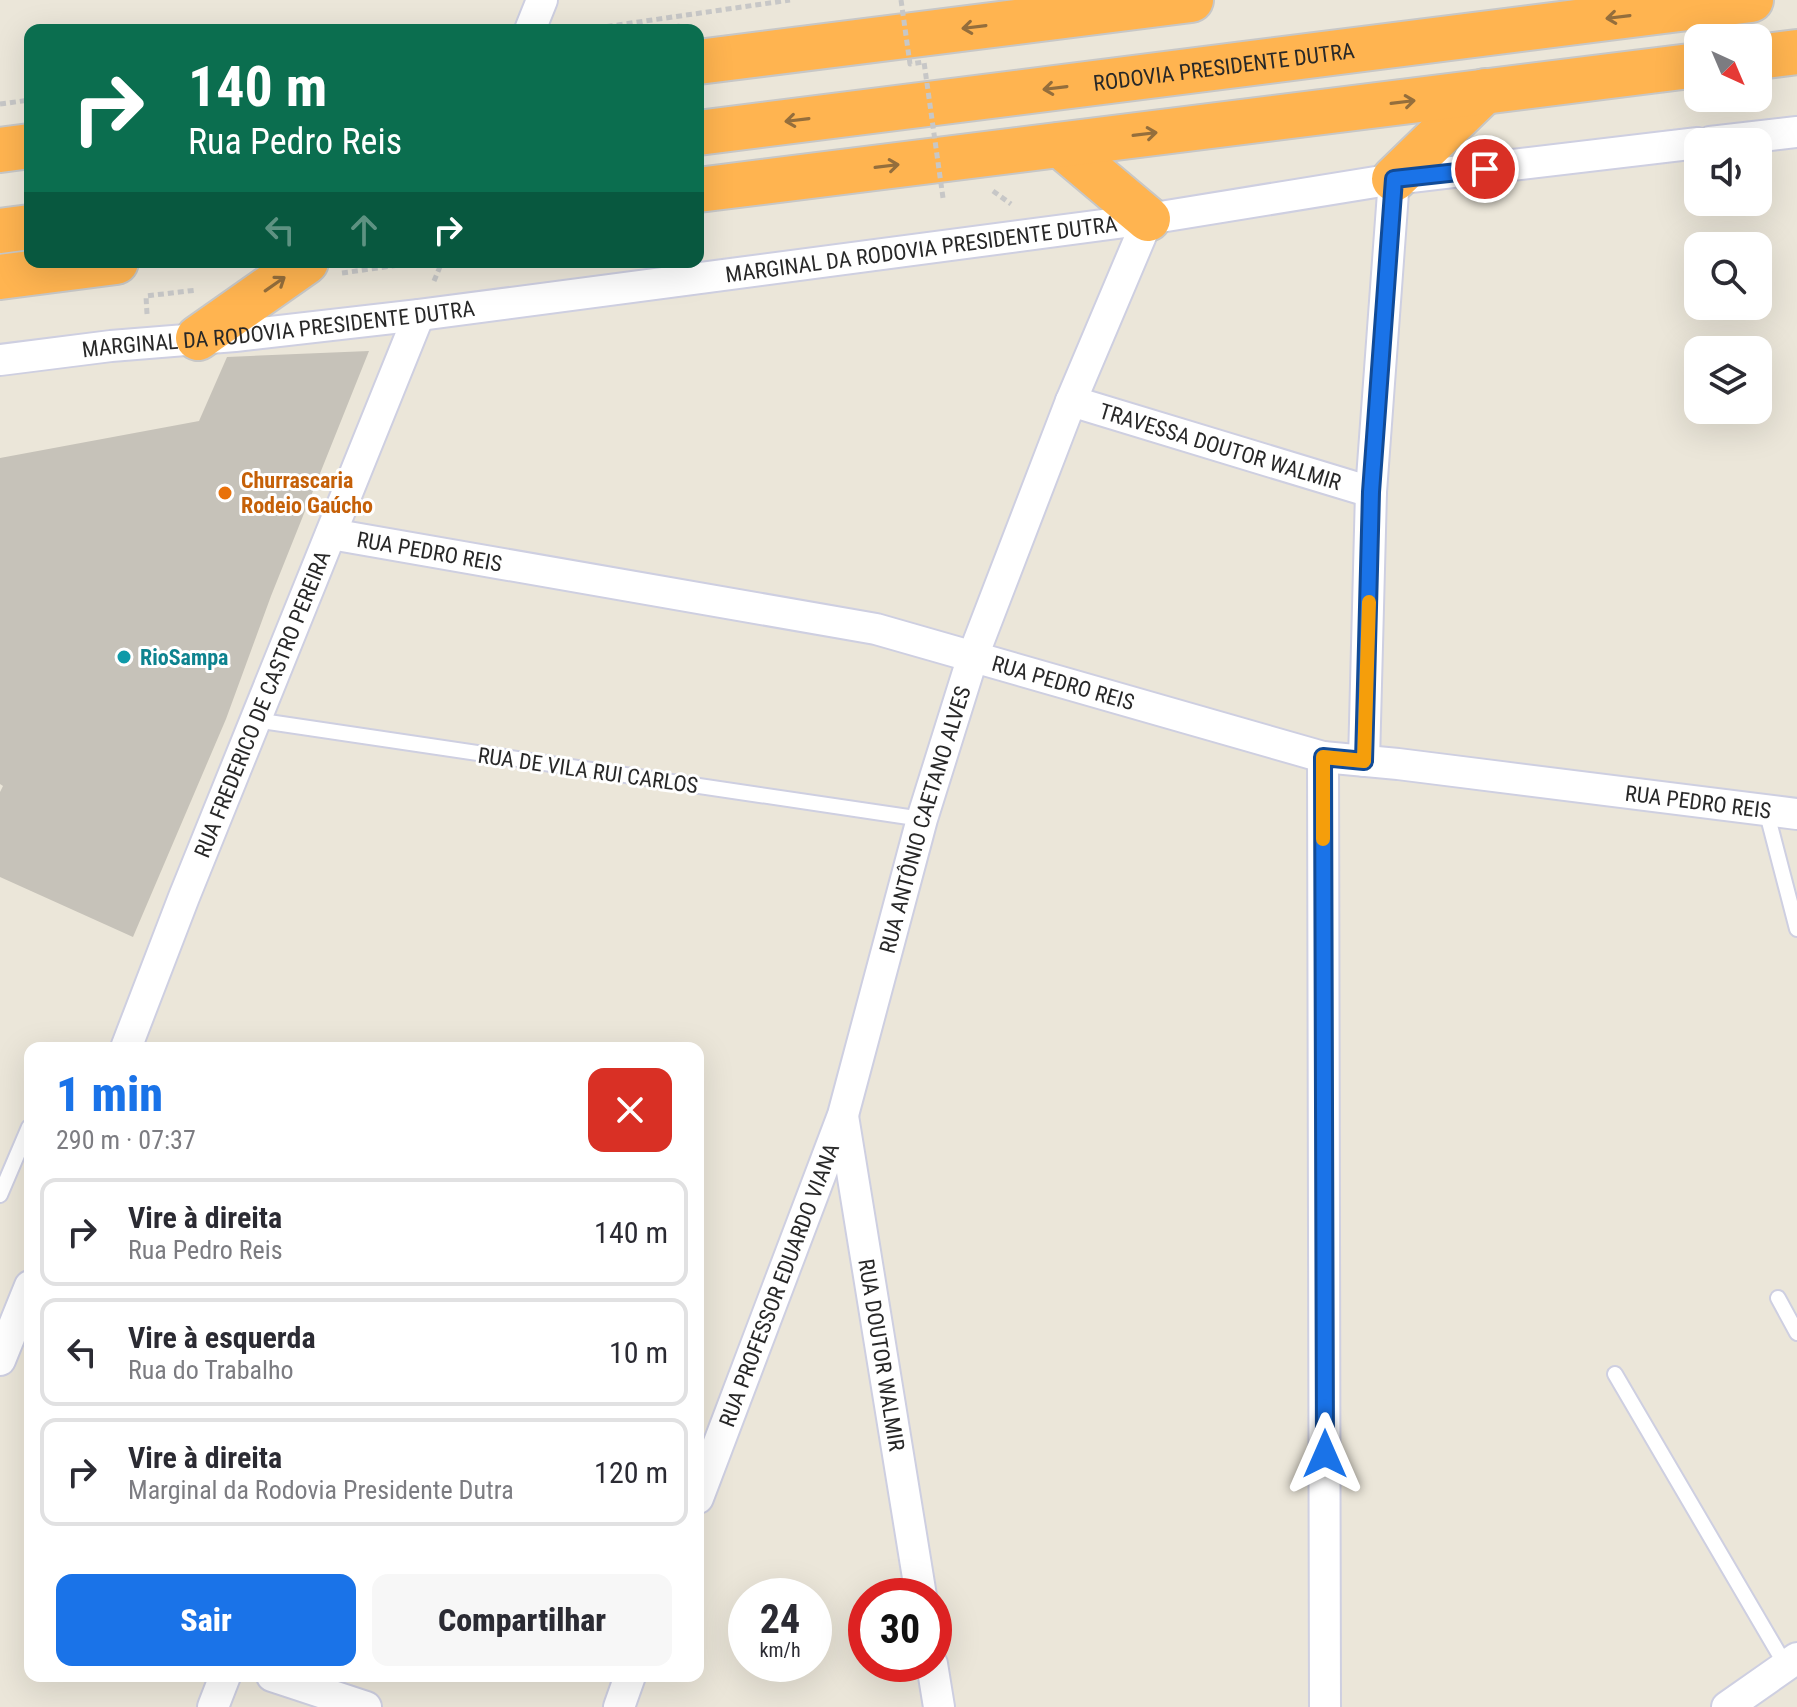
<!DOCTYPE html>
<html lang="pt">
<meta charset="utf-8">
<style>
:root{--surface:#fff;--page:#f7f7f7;--text:#2b2b33;--muted:#7c7c81;--line:#e1e1e2;--accent:#1a73e8}
body{margin:0;font-family:"Roboto Condensed",sans-serif;background:var(--page);color:var(--text);height:100vh;display:flex;flex-direction:column;font-size:30px;white-space:nowrap}
*{box-sizing:border-box;margin:0}
p{font-size:26px;color:var(--muted)}
.icon{flex:none;width:44px;height:44px;fill:none;stroke:currentColor;stroke-width:2;stroke-linecap:round;stroke-linejoin:round}
.map{position:relative;flex:1;overflow:hidden}
.drawer{position:absolute;left:24px;top:1042px;width:680px;height:640px;display:flex;flex-direction:column;background:var(--surface);border-radius:16px;box-shadow:0 8px 32px #0002}
.drawer>*{flex:none}
.hud{position:absolute;left:24px;top:24px;width:680px;height:244px;border-radius:16px;box-shadow:0 8px 32px #0002;background:#0b6e4f;color:#fff;overflow:hidden}
.needle{width:52px;rotate:136deg}
.controls{position:absolute;left:1684px;top:24px;display:grid;gap:16px}
.controls a{display:grid;place-items:center;width:88px;height:88px;border-radius:16px;background:var(--surface);box-shadow:0 8px 32px #0002;font-size:40px}
.speed{position:absolute;left:728px;top:1578px;display:flex;gap:16px;font-size:40px;font-weight:700;text-align:center}
.speed>*{display:grid;place-content:center;width:104px;height:104px;border-radius:50%;background:var(--surface);box-shadow:0 8px 32px #0002;line-height:1}
.speed small{font-size:20px;font-weight:400}
.speed .limit{border:12px solid #d22;background:#fff;color:#111}
.pin{position:absolute;display:grid;place-items:center;width:68px;height:68px;color:#fff;margin:-34px;border:4px solid #fff;border-radius:50%;box-shadow:0 2px 8px #0007}
.me{position:absolute;width:88px;margin:-44px;rotate:0deg;stroke-linejoin:round;filter:drop-shadow(0 0 6px #0008)}
.turn{display:flex;align-items:center;gap:28px;height:168px;padding:0 32px;font-size:36px}
.turn .icon{width:104px;height:104px;stroke-width:2.5}
.turn b{display:block;font-size:56px;line-height:68px}
.lanes{display:flex;align-items:center;height:76px;padding:0 32px;background:#0003;justify-content:center;gap:40px;direction:ltr}
.lanes .off{opacity:.35}
.round{display:grid;place-items:center;flex:none;width:84px;height:84px;border-radius:16px;background:var(--page)}
.overview{display:flex;align-items:center;justify-content:space-between;height:136px;padding:0 32px}
h1{font-size:48px;font-weight:800;line-height:60px;color:var(--accent)}
.cta{display:flex;gap:16px;margin-top:auto;padding:16px 32px}
.cta a{flex:1;height:92px;border-radius:16px;background:var(--accent);color:#fff;font-size:32px;font-weight:800;line-height:92px;text-align:center}
.cta a+a{background:var(--page);color:var(--text)}
ul{padding:0;list-style:none}
li{display:flex;align-items:center;gap:24px;height:108px;margin:0 16px 12px;padding:0 16px;border:4px solid var(--line);border-radius:16px}
li div{flex:1}
li b{display:block;font-size:30px}
li em{font-style:normal}
.map>svg:first-child{display:block}
</style>
<div class="map">
<svg width="1797" height="1707" viewBox="0 0 1797 1707">
<rect width="100%" height="100%" fill="#ebe6d9"/>
<!-- building -->
<path fill="#c6c2b9" d="M369,351L271,596L226,719L133,937L0,877V792L3,786L0,784V458L199,421L227,357Z"/>
<g fill="none" stroke-linecap="round" stroke-linejoin="round">
<!-- lane casing -->
<g stroke="#cecfe1" stroke-width="18">
<path id="lane" d="M255,720L922,819
M1766,810L1797,929
M0,1195L29,1127
M1778,1298L1797,1333
M1615,1374L1786,1666"/>
</g>
<!-- street casing -->
<g stroke="#cecfe1" stroke-width="34">
<g id="street">
<path d="M530,30L542,0"/>
<path d="M1710,142L1797,132"/>
<path id="s1" d="M0,360L111,346L235,336L419,315L1148,219L1394,179L1698,143"/>
<path id="s2" d="M1071,401L1371,492"/>
<path id="s3" d="M331,534L876,629L1323,757L1398,764L1797,814"/>
<path d="M1323,757L1325,1707"/>
<path d="M1364,761L1371,492L1394,179"/>
<path id="s4" d="M126,1048L184,897L419,315"/>
<path id="s5" d="M843,1116L921,1596"/>
<path d="M0,1360L30,1286"/>
<path id="s6" d="M698,1498L843,1115L922,819L973,656L1071,401L1148,219"/>
<path d="M932,1664L939,1707"/>
<path d="M272,1676L366,1707"/>
<path d="M213,1707L225,1676"/>
<path d="M619,1707L630,1676"/>
<path d="M1727,1707L1797,1658"/>
</g>
</g>
<!-- highway casing -->
<g stroke="#c7c7c7" stroke-width="48">
<g id="highway">
<path d="M1758,57L1797,52"/>
<path d="M698,62L1191,0"/>
<path id="s7" d="M698,133L1751,0"/>
<path d="M1060,145L1148,219"/>
<path d="M0,150L30,146"/>
<path d="M1394,179L1485,91"/>
<path d="M698,190L1698,65"/>
<path d="M0,231L30,227"/>
<path d="M0,277L116,262"/>
<path d="M198,338L306,262"/>
</g>
</g>
<!-- path -->
<path stroke="#c7c7c7" stroke-width="5" stroke-dasharray="6 4" stroke-linecap="butt" d="M567,30L597,28L790,0
M654,30L680,26
M0,104L30,100
M993,191L1011,204
M342,273L420,262
M434,281L442,262
M147,314L146,296L197,290"/>
<!-- lane -->
<use href="#lane" stroke="#fff" stroke-width="14"/>
<!-- street -->
<use href="#street" stroke="#fff" stroke-width="30"/>
<!-- highway -->
<use href="#highway" stroke="#ffb450" stroke-width="44"/>
<!-- path-bridge -->
<path stroke="#c7c7c7" stroke-width="5" stroke-dasharray="6 4" stroke-linecap="butt" d="M901,0L910,64L924,62L943,198"/>
</g>
<!-- one-way arrows -->
<defs><path id="oneway-shaft" d="M-6 0H5M1.5-3L5.5 0L1.5 3" fill="none" stroke-width="1.6" stroke-linecap="round" stroke-linejoin="round" transform="scale(2)"/></defs>
<g stroke="#946e3c">
<use href="#oneway-shaft" transform="translate(1618 17) rotate(173)"/>
<use href="#oneway-shaft" transform="translate(974 27) rotate(173)"/>
<use href="#oneway-shaft" transform="translate(1055 88) rotate(173)"/>
<use href="#oneway-shaft" transform="translate(1403 102) rotate(-7)"/>
<use href="#oneway-shaft" transform="translate(797 120) rotate(173)"/>
<use href="#oneway-shaft" transform="translate(1145 134) rotate(-7)"/>
<use href="#oneway-shaft" transform="translate(887 166) rotate(-7)"/>
<use href="#oneway-shaft" transform="translate(275 284) rotate(-35)"/>
</g>
<g fill="none" stroke-linecap="round" stroke-linejoin="round">
<!-- route casing -->
<g stroke="#114b97" stroke-width="20">
<path id="route" d="M1325,1454L1323,757L1364,761L1371,492L1394,179L1485,169"/>
</g>
<!-- route -->
<use href="#route" stroke="#1a73e8" stroke-width="14"/>
<!-- slow -->
<path stroke="#f59e0b" stroke-width="14" d="M1323,839V757L1364,761L1369,602"/>
</g>
<!-- markers -->
<circle fill="#e8710a" stroke="#fff" stroke-width="3" cx="225" cy="493" r="8"/>
<circle fill="#0f9aa8" stroke="#fff" stroke-width="3" cx="124" cy="657" r="8"/>
<g text-anchor="middle" stroke-width="6" stroke-linejoin="round" paint-order="stroke">
<!-- street labels -->
<g font-size="22" fill="#282828" stroke="#fff">
<text dy="8" stroke="none"><textPath href="#s7" startOffset="530">RODOVIA PRESIDENTE DUTRA</textPath></text>
<text dy="8" stroke="none"><textPath href="#s1" startOffset="928">MARGINAL DA RODOVIA PRESIDENTE DUTRA</textPath></text>
<text dy="8" stroke="none"><textPath href="#s1" startOffset="280">MARGINAL DA RODOVIA PRESIDENTE DUTRA</textPath></text>
<text dy="8" stroke="none"><textPath href="#s2" startOffset="156">TRAVESSA DOUTOR WALMIR</textPath></text>
<text dy="8" stroke="none"><textPath href="#s3" startOffset="100">RUA PEDRO REIS</textPath></text>
<text dy="8" stroke="none"><textPath href="#s3" startOffset="748">RUA PEDRO REIS</textPath></text>
<text dy="8" stroke="none"><textPath href="#s4" startOffset="370">RUA FREDERICO DE CASTRO PEREIRA</textPath></text>
<text transform="translate(588 770) rotate(8)" y="8">RUA DE VILA RUI CARLOS</text>
<text dy="8" stroke="none"><textPath href="#s3" startOffset="1396">RUA PEDRO REIS</textPath></text>
<text dy="8" stroke="none"><textPath href="#s6" startOffset="716">RUA ANTÔNIO CAETANO ALVES</textPath></text>
<text dy="8" stroke="none"><textPath href="#s6" startOffset="228">RUA PROFESSOR EDUARDO VIANA</textPath></text>
<text dy="8" stroke="none"><textPath href="#s5" startOffset="242">RUA DOUTOR WALMIR</textPath></text>
</g>
<!-- food labels -->
<g font-size="22" font-weight="bold" fill="#c56008" stroke="#fff" text-anchor="start">
<text x="241" y="488">Churrascaria<tspan x="241" dy="25">Rodeio Gaúcho</tspan></text>
</g>
<!-- culture labels -->
<g font-size="22" font-weight="bold" fill="#0d838f" stroke="#fff" text-anchor="start">
<text x="140" y="665">RioSampa</text>
</g>
</g>
</svg>
<div class="controls">
<a><svg class="needle" viewBox="-14 -14 28 28"><path d="M0-13l5 13h-10z" fill="#e53935"/><path d="M0 13l5-13h-10z" fill="#7c7c81"/></svg></a>
<a><svg class="icon" aria-label="sound" viewBox="0 0 24 24"><path d="M4 9h4l5-4v14l-5-4H4zM17 9q2 3 0 6"/></svg></a>
<a><svg class="icon" aria-label="search" viewBox="0 0 24 24"><circle cx="10" cy="10" r="6"/><path d="M15 15l6 6"/></svg></a>
<a><svg class="icon" aria-label="layers" viewBox="0 0 24 24"><path d="M12 4l9 5-9 5-9-5zM3 14l9 5 9-5"/></svg></a>
</div>
<div class="speed"><div>24<small>km/h</small></div><div class="limit">30</div></div>
<div class="pin" style="left:1485px;top:169px;background:#d93025"><svg class="icon" aria-label="arrive" viewBox="0 0 24 24"><path d="M6 21V4h12l-3 4 3 4H6"/></svg></div>
<svg class="me" style="left:1325px;top:1454px" viewBox="-20 -20 40 40"><path d="M0-17L14 15 0 8-14 15z" fill="#1a73e8" stroke="#fff" stroke-width="4"/></svg>
<div class="hud">
<div class="turn"><svg class="icon" aria-label="right" viewBox="0 0 24 24"><path d="M7 20v-9h11M14 6l5 5-5 5"/></svg><div><b>140 m</b>Rua Pedro Reis</div></div>
<div class="lanes"><svg class="icon off" aria-label="left" viewBox="0 0 24 24"><path d="M17 20v-9H6M10 6l-5 5 5 5"/></svg><svg class="icon off" aria-label="ahead" viewBox="0 0 24 24"><path d="M12 20V5M6 11l6-6 6 6"/></svg><svg class="icon" aria-label="right" viewBox="0 0 24 24"><path d="M7 20v-9h11M14 6l5 5-5 5"/></svg></div>
</div>
<section class="drawer">
<div class="overview"><div><h1>1 min</h1><p>290 m · 07:37</p></div><a class="round" style="background:#d93025;color:#fff"><svg class="icon" aria-label="close" viewBox="0 0 24 24"><path d="M6 6l12 12M18 6L6 18"/></svg></a></div>
<ul>
<li><svg class="icon" aria-label="right" viewBox="0 0 24 24"><path d="M7 20v-9h11M14 6l5 5-5 5"/></svg><div><b>Vire à direita</b><p>Rua Pedro Reis</p></div><em>140 m</em></li>
<li><svg class="icon" aria-label="left" viewBox="0 0 24 24"><path d="M17 20v-9H6M10 6l-5 5 5 5"/></svg><div><b>Vire à esquerda</b><p>Rua do Trabalho</p></div><em>10 m</em></li>
<li><svg class="icon" aria-label="right" viewBox="0 0 24 24"><path d="M7 20v-9h11M14 6l5 5-5 5"/></svg><div><b>Vire à direita</b><p>Marginal da Rodovia Presidente Dutra</p></div><em>120 m</em></li>
</ul>
<div class="cta"><a>Sair</a><a>Compartilhar</a></div>
</section>
</div>
